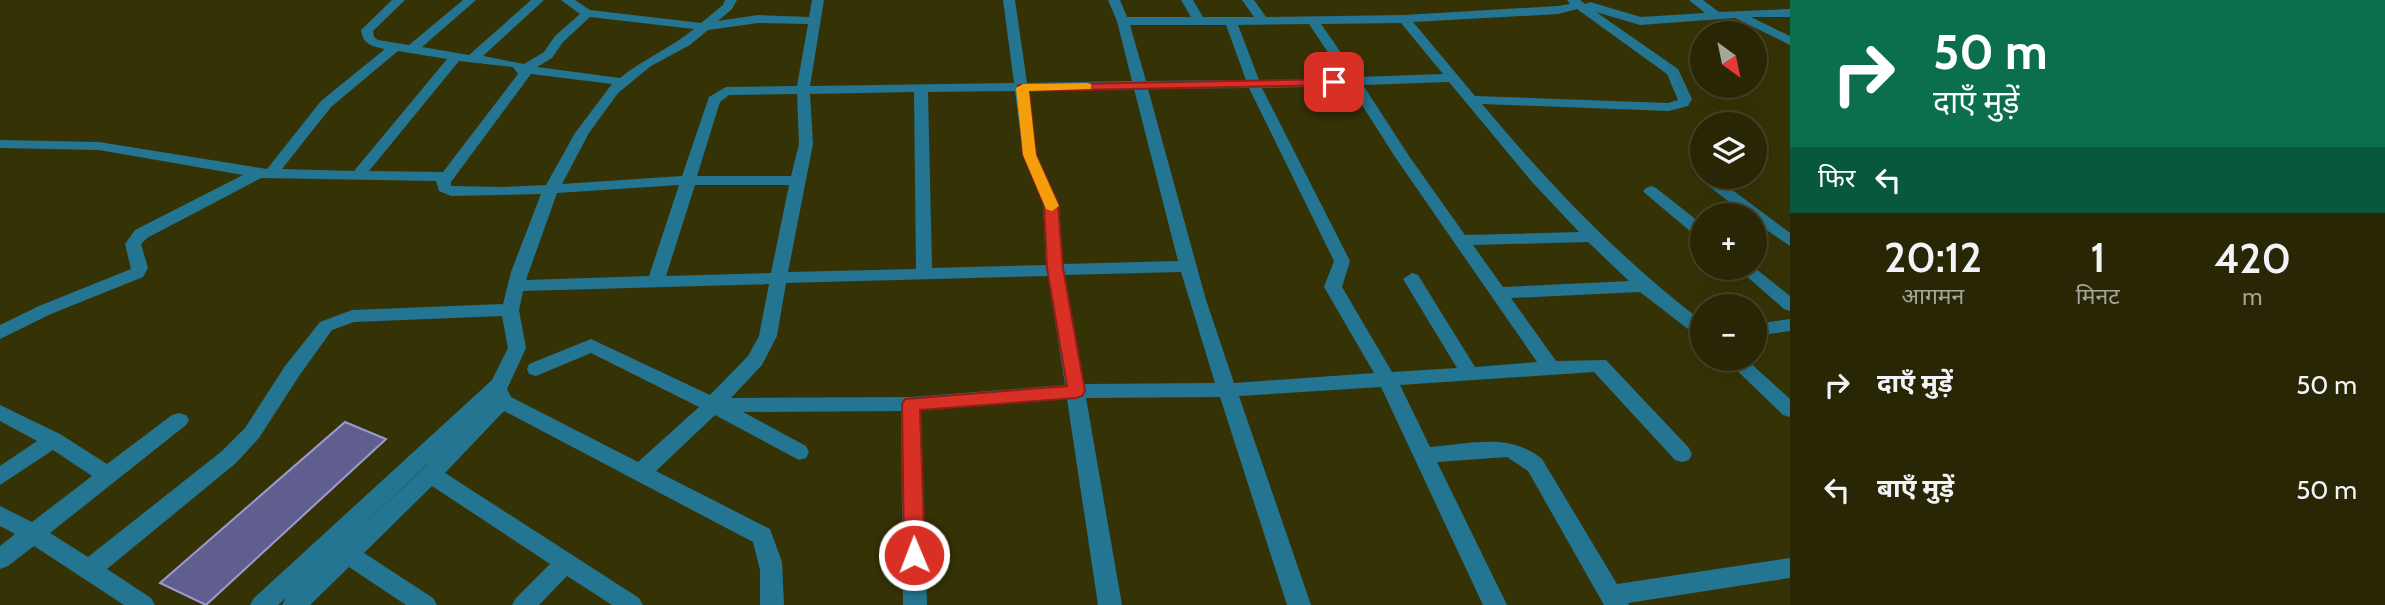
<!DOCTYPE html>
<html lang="hi">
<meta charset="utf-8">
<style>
:root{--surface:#282604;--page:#302e0e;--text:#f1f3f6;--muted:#a5a59a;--line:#444326}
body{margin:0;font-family:Cabin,"Noto Sans Devanagari",sans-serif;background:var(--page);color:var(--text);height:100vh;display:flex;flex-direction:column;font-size:26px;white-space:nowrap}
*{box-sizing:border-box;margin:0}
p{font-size:23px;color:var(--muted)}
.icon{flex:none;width:38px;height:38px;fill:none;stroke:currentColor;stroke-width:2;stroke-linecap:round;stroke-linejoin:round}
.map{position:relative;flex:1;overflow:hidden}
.drawer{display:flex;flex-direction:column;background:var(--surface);width:595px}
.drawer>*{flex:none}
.guide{background:#0b6e4f;color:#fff;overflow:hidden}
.needle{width:46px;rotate:147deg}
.fabs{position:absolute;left:1690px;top:21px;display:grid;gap:14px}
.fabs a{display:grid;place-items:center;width:77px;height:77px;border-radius:50%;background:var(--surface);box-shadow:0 7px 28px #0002,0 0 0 2px var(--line);font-size:35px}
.pin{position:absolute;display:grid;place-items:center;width:60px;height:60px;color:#fff;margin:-30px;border-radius:14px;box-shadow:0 4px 10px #0006}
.me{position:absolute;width:77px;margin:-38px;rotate:359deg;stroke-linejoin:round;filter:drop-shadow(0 0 5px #0008)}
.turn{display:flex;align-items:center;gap:24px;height:147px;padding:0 28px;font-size:32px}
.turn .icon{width:91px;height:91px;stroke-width:2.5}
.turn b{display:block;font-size:49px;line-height:60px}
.then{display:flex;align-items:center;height:66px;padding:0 28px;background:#0003;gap:14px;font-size:26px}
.eta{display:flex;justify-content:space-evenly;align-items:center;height:119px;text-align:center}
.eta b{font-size:42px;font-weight:600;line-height:49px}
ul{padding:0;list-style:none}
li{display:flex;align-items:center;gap:21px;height:105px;padding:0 28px}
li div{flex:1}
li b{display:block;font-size:26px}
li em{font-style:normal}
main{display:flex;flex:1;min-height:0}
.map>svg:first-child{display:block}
</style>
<main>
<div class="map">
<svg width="1790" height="605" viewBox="0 0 1790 605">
<rect width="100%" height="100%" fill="#353306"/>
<!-- building -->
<path fill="#605e8f" stroke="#9c9bd0" stroke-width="2" d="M345,422L386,439L206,605L160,583Z"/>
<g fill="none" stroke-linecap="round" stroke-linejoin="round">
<!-- street -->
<path fill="#247591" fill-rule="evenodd" d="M392,0H405L373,31L374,37L378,40L409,45L463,0H476L422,47L469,55L531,0H544L483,56L524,64L544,52L555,36L580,14L561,0H575L590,10L701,23L723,5L725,0H737L732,9L718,21L758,15L809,17L812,0H824L810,86L1014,83L1003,0H1015L1027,83L1132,81L1117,21L1108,0H1120L1127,17H1191L1181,0H1193L1203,17H1254L1242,0H1254L1266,17L1404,15L1558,6L1570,4L1567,0H1580L1585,4L1590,2L1641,17L1705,13L1689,0H1703L1719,12L1790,9V17H1751L1790,36V45L1735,18L1640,25L1596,12L1678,69L1692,99L1688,106L1669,111L1482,104C1550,185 1619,258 1703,322V338L1697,336L1640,292L1511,298L1556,361L1606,360L1689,448L1692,454L1689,460L1682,462L1675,460L1594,372L1400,385L1430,447C1470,444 1509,432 1542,459L1617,584L1790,558V578L1628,603L1629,605H1604L1528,471L1507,457L1437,462L1507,605H1483L1381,387L1239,396L1311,605H1287L1220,397L1086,398L1122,605H1098L1067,399L921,410L927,605H903L901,411L743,412L806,446L809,452L806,458L799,460L715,415L656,471L770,529L782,562L784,605H760V570L753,542L504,411L445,473L639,598L643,605H612L567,576L539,605H512L516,598L550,564L432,486L364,553L433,598L437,605H406L349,567L310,605H282L286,598L278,605H250L254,598L492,380L508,348L502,316L354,322L332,330L299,376L259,438L236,463L107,569L151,598L155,605H124L34,546L8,566L0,569V546L15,534L0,526V506L32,522L92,476L53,450L0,485V466L37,441L0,421V405L60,434L107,464L172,415L179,413L186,415L189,420L186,425L50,533L88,557L222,451L245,428L285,366L320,322L352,310L503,304L511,272L541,194L451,196L439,191L436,181L261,178L147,238L141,244L148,268L143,277L51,314L0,339V325L39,306L131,269L125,244L135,230L243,175L99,150L0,148V140L99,142L267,169L321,101L385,49C372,46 363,45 361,30ZM1577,9L1667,74L1678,100L1668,103L1475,96L1413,22L1558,14ZM590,17L694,29C671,48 643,59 620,78L537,67L552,58L563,42ZM758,23L808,24L797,86L726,87L709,97L682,176L562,184L589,133L618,93L651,66L690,45L708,30ZM1401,23L1443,74L1358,77L1321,24ZM1309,24L1345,78L1259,80L1238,25ZM1130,25H1226L1246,80L1146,81ZM398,51L447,59L354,171L282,169L331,107ZM459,61L513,67L518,74L443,172L369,171ZM531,74L612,84L575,133L546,185L503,187L451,186V182ZM1449,82L1532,182L1579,232L1465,235L1409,156L1363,85ZM1350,86L1395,157L1537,362L1475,367L1418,275L1412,273L1403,279L1457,368L1392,372L1342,287L1350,261L1262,88ZM1249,88L1334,261L1324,287L1374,373L1234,383L1206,300L1148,89ZM1134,89L1178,261L1063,264L1059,204L1037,155L1028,91ZM1015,91L1023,155L1043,204L1046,265L932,268L928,92ZM914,92L916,269L788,272L813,144L810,94ZM797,94L799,144L791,176H697L720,102L729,95ZM679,185L649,276L526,280L557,193ZM695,185H789L771,273L666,276ZM1588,242L1629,281L1503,287L1473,245ZM1181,272L1215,383L1083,384L1065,275ZM1048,276L1065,385L911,397L731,398L762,365L777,336L786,283ZM769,284L759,336L748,356L710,395L591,339L529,364L527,369L529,374L536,376L591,353L699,407L638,462L511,397L507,389L526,348L519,310L523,291ZM432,460L424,468L342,545Z
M1703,173V177H1715L1790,233V246L1755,222V215H1746L1701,180L1698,177Z
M1651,186L1656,188L1703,225V238L1697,237L1646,194L1643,191L1646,188Z
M1737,268H1755L1790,296V311L1784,309Z
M1790,319V331L1755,336V324Z
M1725,359H1746L1790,399V417L1783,415Z"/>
</g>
<!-- route -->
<path fill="#d93025" stroke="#8d1f18" stroke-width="2" d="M1334,79L1340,82L1338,85L1029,91L1036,155L1058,204L1063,268L1085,391L1082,396L1076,398L920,410L925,555L922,561L914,563L907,561L904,555L902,404L905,399L1067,386L1047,268L1044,204L1023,155L1018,85Z"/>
<!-- slow -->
<path fill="#f59e0b" d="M1087,83L1091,84V89L1029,91L1036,155L1059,206L1052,211L1046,209L1023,155L1016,88L1023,84Z"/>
</svg>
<div class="fabs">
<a><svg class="needle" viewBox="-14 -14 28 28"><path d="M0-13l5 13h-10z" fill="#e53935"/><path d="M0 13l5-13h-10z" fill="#a5a59a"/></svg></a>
<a><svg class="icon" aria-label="layers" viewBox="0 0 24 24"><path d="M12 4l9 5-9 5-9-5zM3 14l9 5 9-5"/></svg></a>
<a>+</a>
<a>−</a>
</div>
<div class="pin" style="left:1334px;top:82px;background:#d93025"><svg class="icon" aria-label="arrive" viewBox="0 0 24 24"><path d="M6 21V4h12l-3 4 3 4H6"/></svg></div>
<svg class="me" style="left:914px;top:555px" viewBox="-20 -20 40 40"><circle r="17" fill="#d93025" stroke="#fff" stroke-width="3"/><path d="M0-11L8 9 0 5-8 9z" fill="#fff"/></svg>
</div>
<section class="drawer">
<div class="guide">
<div class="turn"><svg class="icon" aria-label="right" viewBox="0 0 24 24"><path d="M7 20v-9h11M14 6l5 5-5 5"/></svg><div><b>50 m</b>दाएँ मुड़ें</div></div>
<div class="then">फिर<svg class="icon" aria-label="left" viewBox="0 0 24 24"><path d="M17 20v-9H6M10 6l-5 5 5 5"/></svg></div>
</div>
<div class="eta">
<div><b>20:12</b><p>आगमन</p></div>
<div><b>1</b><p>मिनट</p></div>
<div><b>420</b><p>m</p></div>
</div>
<ul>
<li><svg class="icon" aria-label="right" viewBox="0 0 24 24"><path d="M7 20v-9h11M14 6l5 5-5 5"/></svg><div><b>दाएँ मुड़ें</b></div><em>50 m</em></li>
<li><svg class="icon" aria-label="left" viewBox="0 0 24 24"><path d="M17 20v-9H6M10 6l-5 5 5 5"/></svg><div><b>बाएँ मुड़ें</b></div><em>50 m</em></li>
</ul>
</section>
</main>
